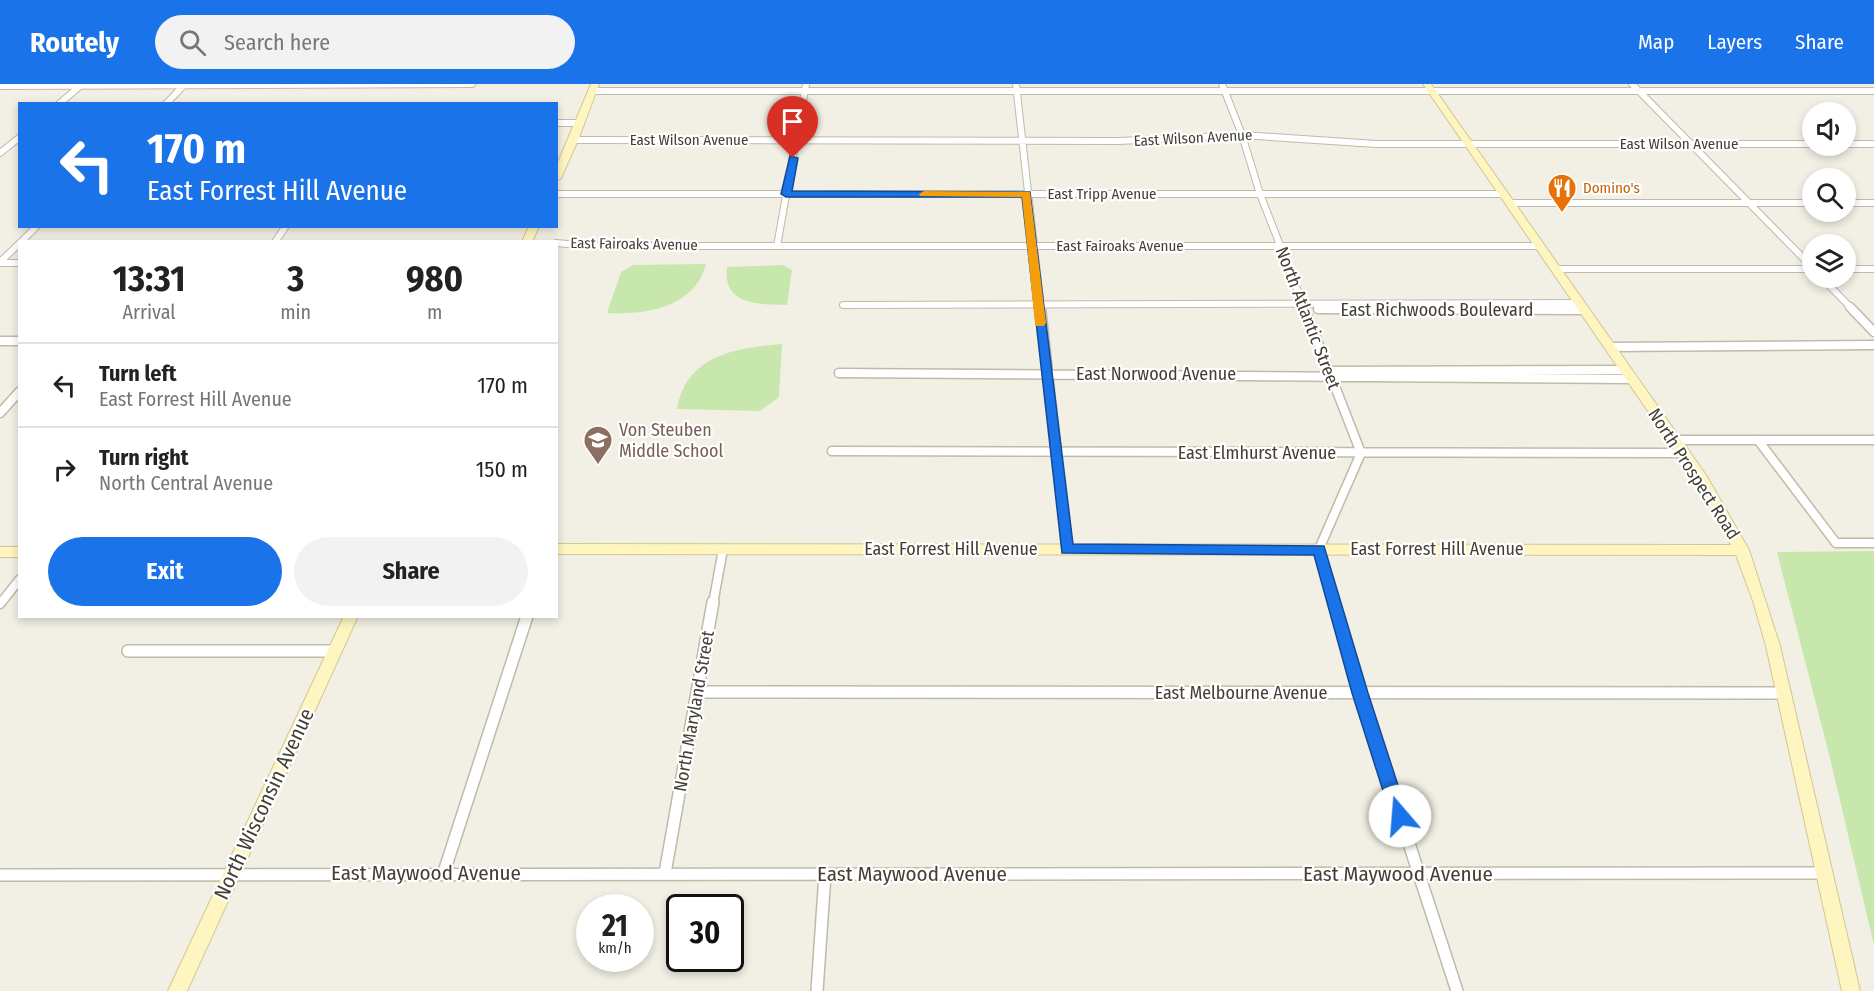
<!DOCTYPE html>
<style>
:root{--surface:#fff;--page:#f2f2f2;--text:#222;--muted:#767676;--line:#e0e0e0;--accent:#1a73e8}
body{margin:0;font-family:"Fira Sans Condensed",sans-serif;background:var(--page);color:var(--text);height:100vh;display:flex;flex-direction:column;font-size:22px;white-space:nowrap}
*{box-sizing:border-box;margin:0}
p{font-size:20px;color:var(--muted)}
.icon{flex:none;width:33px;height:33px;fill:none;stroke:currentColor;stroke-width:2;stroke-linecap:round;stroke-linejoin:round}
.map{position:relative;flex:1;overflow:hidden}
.side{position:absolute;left:18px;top:156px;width:540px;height:378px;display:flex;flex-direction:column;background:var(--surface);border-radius:0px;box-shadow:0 3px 9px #0003}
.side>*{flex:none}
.hud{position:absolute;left:18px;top:18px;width:540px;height:126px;border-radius:0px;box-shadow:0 3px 9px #0003;background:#1a73e8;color:#fff;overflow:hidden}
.buttons{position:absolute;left:1802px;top:18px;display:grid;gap:12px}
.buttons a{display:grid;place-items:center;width:54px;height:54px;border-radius:50%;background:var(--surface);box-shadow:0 3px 9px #0003;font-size:30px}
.speed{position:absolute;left:576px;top:810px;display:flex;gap:12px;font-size:30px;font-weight:700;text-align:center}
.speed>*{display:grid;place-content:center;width:78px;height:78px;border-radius:50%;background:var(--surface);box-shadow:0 3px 9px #0003;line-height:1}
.speed small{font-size:15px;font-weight:400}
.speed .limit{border:3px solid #111;border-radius:9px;background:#fff;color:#111}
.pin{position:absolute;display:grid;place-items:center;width:51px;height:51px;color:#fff;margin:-62px -26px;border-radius:50% 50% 50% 0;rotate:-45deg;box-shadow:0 0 6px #0007}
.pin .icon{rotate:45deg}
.me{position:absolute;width:66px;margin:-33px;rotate:342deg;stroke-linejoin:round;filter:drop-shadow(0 0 4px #0008)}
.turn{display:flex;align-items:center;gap:21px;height:126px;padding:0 30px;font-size:27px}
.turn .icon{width:78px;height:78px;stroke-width:2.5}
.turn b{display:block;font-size:42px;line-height:51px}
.eta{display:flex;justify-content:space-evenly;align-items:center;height:102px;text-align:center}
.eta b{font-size:36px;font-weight:700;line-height:42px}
.button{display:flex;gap:12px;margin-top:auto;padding:12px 30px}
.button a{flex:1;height:69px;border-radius:36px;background:var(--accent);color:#fff;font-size:24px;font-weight:700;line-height:69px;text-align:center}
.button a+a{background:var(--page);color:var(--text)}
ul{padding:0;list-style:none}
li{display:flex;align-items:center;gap:18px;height:84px;padding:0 30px;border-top:2px solid var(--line)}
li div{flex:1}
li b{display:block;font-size:22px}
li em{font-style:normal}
header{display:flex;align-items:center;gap:36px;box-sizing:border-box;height:84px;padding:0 30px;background:var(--accent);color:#fff}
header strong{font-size:28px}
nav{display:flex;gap:33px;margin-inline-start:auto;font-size:21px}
.search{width:420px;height:54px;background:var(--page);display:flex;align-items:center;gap:15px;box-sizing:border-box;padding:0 21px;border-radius:33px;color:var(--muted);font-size:22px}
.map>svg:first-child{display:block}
</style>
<header>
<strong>Routely</strong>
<div class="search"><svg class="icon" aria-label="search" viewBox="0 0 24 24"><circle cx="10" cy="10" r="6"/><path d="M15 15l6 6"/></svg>Search here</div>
<nav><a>Map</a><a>Layers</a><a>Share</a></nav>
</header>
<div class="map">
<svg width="1874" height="907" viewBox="0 0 1874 907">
<rect width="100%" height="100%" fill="#f2efe4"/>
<!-- green -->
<path fill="#c8e7ac" d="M706,180C695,224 645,231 607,229L621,188L633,181Z
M783,181L792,186L787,221C759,221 722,221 727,183Z
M782,260L779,313L760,327L677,325C686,271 736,264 782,260Z
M1874,467V861L1830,674L1777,468Z"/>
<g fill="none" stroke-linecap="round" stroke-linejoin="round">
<!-- street-far2 casing -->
<g stroke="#c0baa9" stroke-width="8">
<path id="street-far2" d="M1016,0L1041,225
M1222,0L1242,51L1260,110L1305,225
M1632,0L1812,183
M0,2L472,0
M593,7H1874
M59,20L80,2
M166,20L185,0
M556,39H581
M574,56L1119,57L1242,51L1376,60H1812
M1845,60H1874
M0,69L20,53
M556,110H1504
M1511,119H1812
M1845,119H1874
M21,158L37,142
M275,158L286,142
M556,159L590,162H1540
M777,162L806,0
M0,178L20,159
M0,179H20
M1556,185H1812
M1845,185H1874
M1822,194L1852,225
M843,221L1579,219"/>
</g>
<!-- street-far1 casing -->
<g stroke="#c0baa9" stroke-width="11">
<path id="street-far1" d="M1041,223L1067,465
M1304,223L1361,369L1319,465L1335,520
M1850,223L1874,248
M1318,225L1584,226
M0,257H20
M1610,263L1874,261
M1328,287L1625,286
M839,289L1631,295
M0,329L20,307
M1674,356H1874
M1758,356L1836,459H1874
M832,367L1683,369
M0,520L20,495
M713,520L723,465"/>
</g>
<!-- street casing -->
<g stroke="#c0baa9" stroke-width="14">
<path id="street" d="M1334,518L1360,609L1457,907
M128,567H335
M698,608L1784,609
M444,788L527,532
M665,789L713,518
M0,791L1824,789
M817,907L825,790"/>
</g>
<!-- secondary casing -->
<g stroke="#d3c793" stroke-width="2">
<path id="secondary" d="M591,0H599L578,56L561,94L556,97V83Z
M1423,0H1431L1706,391L1749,466L1780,562L1860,907H1842L1766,562L1753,517L1736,471L556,470V460L1731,461L1696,397Z
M529,142H539L532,158H522Z
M0,463H20V473H0Z
M344,532H358L187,907H168Z"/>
</g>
<!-- street-far2 -->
<use href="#street-far2" stroke="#fff" stroke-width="6"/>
<!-- street-far1 -->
<use href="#street-far1" stroke="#fff" stroke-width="8"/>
<!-- street -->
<use href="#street" stroke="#fff" stroke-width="11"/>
<!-- secondary -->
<use href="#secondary" fill="#fff5c1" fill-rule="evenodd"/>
</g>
<!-- route -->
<path fill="#1a73e8" stroke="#114b97" stroke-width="1.5" d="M790,72L798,74L792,107L1030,108L1073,460L1324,462L1368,609L1408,732L1406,737L1400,739L1394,737L1391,732L1352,609L1314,471L1062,469L1022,113H786L781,110Z"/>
<!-- slow -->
<path fill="#f59e0b" d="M924,107L1030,108L1046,239L1044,242H1036L1035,239L1022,113L920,112L919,110Z"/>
<!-- icons -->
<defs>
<g id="restaurant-pin" transform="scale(1.5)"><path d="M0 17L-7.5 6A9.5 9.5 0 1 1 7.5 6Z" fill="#e8710a" stroke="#fff"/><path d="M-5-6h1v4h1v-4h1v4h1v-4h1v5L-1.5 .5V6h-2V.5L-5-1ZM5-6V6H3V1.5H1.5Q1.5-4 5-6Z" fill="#fff"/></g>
<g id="school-pin" transform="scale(1.5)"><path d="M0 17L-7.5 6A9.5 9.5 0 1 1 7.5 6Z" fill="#8d6e63" stroke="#fff"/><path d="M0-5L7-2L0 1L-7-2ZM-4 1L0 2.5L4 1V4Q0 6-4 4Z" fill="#fff"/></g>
</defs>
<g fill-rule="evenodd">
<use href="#restaurant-pin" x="1562" y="104"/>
<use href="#school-pin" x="598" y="356"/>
</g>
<g text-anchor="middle" stroke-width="4.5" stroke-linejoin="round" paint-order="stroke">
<!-- far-street labels -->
<g font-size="15" fill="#443f34" stroke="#fff">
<text transform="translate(1193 54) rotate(-3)" y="5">East Wilson Avenue</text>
<text x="689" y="61">East Wilson Avenue</text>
<text x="1679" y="65">East Wilson Avenue</text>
<text x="1102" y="115">East Tripp Avenue</text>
<text transform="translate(634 160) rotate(1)" y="5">East Fairoaks Avenue</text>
<text x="1120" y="167">East Fairoaks Avenue</text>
</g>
<!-- far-food labels -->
<g font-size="15" fill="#c56008" stroke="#fff" text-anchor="start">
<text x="1583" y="109">Domino's</text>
</g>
<!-- street labels -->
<g font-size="18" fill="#443f34" stroke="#fff">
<text x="1437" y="232">East Richwoods Boulevard</text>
<text transform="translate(1308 234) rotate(69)" y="6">North Atlantic Street</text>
<text x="1156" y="296">East Norwood Avenue</text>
<text x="1257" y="375">East Elmhurst Avenue</text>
<text transform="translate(1694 390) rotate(57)" y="6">North Prospect Road</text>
<text x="951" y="471">East Forrest Hill Avenue</text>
<text x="1437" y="471">East Forrest Hill Avenue</text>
<text x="1241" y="615">East Melbourne Avenue</text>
<text transform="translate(694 627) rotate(-80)" y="6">North Maryland Street</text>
</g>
<!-- education labels -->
<g font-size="18" fill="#785e54" stroke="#fff" text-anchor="start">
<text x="619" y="352">Von Steuben<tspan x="619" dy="21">Middle School</tspan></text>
</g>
<!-- near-street labels -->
<g font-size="21" fill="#443f34" stroke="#fff">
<text transform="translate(264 720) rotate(-65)" y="7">North Wisconsin Avenue</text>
<text x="426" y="796">East Maywood Avenue</text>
<text x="912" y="797">East Maywood Avenue</text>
<text x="1398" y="797">East Maywood Avenue</text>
</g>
</g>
</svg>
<div class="buttons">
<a><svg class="icon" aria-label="sound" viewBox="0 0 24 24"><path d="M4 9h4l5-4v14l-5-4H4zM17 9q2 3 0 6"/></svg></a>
<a><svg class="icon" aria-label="search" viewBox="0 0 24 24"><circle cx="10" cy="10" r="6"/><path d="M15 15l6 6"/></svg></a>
<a><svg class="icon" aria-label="layers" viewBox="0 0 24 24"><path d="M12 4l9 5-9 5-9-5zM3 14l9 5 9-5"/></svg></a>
</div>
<div class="speed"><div>21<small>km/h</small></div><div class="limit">30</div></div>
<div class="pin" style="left:793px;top:74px;background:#d93025"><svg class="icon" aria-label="arrive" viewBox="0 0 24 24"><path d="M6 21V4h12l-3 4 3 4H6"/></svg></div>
<svg class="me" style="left:1400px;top:732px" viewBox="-20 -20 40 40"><circle r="19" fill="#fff"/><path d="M0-13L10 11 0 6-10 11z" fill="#1a73e8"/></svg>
<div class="hud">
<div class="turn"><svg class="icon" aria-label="left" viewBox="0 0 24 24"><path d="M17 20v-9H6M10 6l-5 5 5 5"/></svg><div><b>170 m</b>East Forrest Hill Avenue</div></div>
</div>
<section class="side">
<div class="eta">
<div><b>13:31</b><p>Arrival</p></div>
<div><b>3</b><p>min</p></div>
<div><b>980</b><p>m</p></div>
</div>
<ul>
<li><svg class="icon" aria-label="left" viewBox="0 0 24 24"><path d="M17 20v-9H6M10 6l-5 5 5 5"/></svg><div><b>Turn left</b><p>East Forrest Hill Avenue</p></div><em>170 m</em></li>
<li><svg class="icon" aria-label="right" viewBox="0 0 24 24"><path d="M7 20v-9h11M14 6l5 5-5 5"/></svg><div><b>Turn right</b><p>North Central Avenue</p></div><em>150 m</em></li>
</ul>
<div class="button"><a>Exit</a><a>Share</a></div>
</section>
</div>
